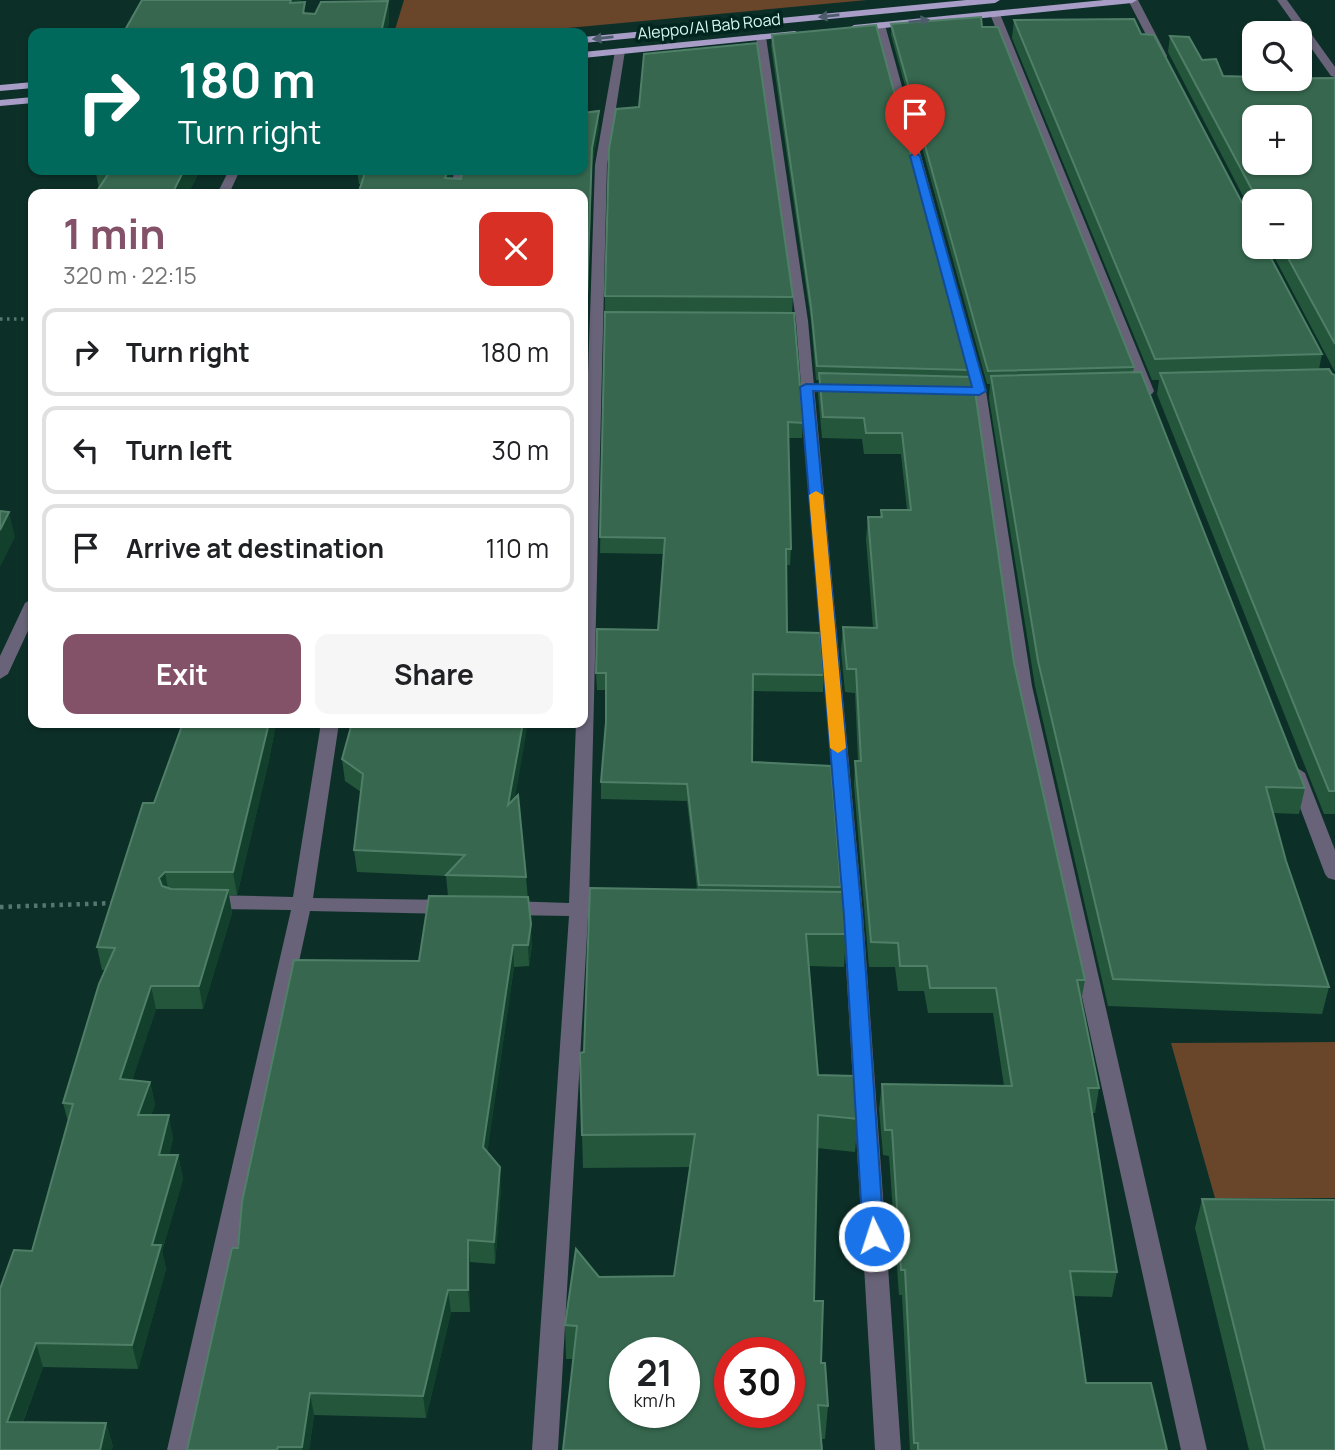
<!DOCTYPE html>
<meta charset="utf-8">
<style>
:root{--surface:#fff;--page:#f6f6f6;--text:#202124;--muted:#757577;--line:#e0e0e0;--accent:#845268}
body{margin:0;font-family:Manrope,sans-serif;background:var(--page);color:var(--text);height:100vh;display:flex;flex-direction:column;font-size:26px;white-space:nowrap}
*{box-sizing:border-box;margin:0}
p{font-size:23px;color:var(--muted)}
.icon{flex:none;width:38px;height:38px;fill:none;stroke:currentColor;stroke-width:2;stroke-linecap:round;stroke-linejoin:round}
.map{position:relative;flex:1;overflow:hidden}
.sheet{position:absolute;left:28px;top:189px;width:560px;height:539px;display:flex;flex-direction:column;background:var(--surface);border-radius:14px;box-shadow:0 2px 5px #0004}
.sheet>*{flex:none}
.guide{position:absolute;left:28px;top:28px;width:560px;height:147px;border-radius:14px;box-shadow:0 2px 5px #0004;background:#00695c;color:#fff;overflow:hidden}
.fabs{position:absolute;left:1242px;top:21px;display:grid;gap:14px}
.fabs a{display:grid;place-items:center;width:70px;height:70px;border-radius:14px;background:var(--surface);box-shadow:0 2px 5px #0004;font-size:35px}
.speed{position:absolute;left:609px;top:1337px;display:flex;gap:14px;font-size:35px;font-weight:700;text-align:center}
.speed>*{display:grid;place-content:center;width:91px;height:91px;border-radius:50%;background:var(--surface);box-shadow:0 2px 5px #0004;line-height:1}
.speed small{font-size:18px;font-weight:400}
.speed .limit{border:10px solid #d22;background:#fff;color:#111}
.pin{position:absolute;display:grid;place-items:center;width:60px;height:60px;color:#fff;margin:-72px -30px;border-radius:50% 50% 50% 0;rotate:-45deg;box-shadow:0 0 7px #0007}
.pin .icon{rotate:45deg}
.me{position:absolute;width:77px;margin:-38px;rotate:356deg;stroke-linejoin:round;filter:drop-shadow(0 0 5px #0008)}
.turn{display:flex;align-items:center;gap:24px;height:147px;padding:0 35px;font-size:32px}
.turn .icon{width:91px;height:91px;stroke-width:2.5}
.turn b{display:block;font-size:49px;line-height:60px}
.round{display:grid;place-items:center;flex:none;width:74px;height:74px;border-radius:14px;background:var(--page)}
.summary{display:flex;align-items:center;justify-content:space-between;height:119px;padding:0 35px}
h1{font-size:42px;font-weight:700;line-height:52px;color:var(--accent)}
.cta{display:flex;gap:14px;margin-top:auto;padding:14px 35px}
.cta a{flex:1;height:80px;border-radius:14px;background:var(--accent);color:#fff;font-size:28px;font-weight:700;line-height:80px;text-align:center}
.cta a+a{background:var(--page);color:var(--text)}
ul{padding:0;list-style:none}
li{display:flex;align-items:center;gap:21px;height:88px;margin:0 14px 10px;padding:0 21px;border:4px solid var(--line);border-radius:14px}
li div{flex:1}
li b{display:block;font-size:26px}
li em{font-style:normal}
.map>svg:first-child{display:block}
</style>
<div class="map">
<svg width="1335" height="1450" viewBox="0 0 1335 1450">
<rect width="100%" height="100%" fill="#0c3028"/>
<!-- green -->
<path fill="#69452a" d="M404,0H867L514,33H394Z
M1335,1042V1198H1215L1171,1043Z"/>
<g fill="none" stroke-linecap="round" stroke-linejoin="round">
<!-- path-far1 -->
<path stroke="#55776f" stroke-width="3.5" stroke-dasharray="2.5 4.5" stroke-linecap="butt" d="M0,319H33"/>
<!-- path -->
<path stroke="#55776f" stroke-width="4.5" stroke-dasharray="3.5 5" stroke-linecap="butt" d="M0,907L115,903"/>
<!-- minor -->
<path fill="#686378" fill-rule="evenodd" d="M1128,0H1138L1167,56L1166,58L1157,56Z
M1277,0H1287L1335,67V77L1331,76Z
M995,11L1000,14L1154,391L1152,394L1147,395L1140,391L990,14Z
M880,22L885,25L986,391L1032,686L1207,1450H1181L1014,686L972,391L875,25Z
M761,34L766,37L808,321L863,915L901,1450H875L843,915L796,321L756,37Z
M620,48L625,51L607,165L589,903L597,905L600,910L597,915L588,917L558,1450H532L569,916L506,915L499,913L496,908L499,903L506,901L569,903L576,723H583V524L595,165L615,51Z
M229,170H240L229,194H217Z
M455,170H466L460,194H448Z
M33,598V620L8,674L0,679V656L25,603Z
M321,723H339L313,898L450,900L457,902L460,907L457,912L450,914L310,911L193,1450H167L291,910L209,909L202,907L199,902L202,897L209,895L293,897Z
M1296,767L1305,773L1335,850V880L1328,878L1325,874L1287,773Z"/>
<!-- major -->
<path fill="#a79dc7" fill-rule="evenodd" d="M966,0H1000L995,3L583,43V37Z
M1104,0H1137L1132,3L854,31L849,28L854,25Z
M795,31L800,34L798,36L583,58V52Z
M33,82V88L0,91V85Z
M33,97V103L0,106V100Z"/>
</g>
<!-- wall -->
<path fill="#24563c" d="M142,0H301L300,3L306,14H315L388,1L389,22L387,33H126L125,30Z
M1014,20L1141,34L1255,247L1322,354L1319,369L1335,375V814H1324L1157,394L1159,380H1152L1012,38Z
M891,24L982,27L1134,367L1133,372L1305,788L1299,814L1273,813L1286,861L1329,987L1322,1014L1108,1006L1035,686L989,398L990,384H987L891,35Z
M772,35L969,370L968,377L1014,663L1085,980L1081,1002L1099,1088L1095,1113H1092L1117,1272L1112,1297L1073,1296L1086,1383L1167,1450H910L902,1295H899L889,1156L883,1155L879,1109L882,1084L1004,1086L993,1013H928L924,991H898L895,967H869L854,785L855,761H858L855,693L845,692L841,650L843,627L873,628L866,539L868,517H880L881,510H907L901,454H864L862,439L822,438L818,394L819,380H816L811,321L771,46Z
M1170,36L1223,76L1335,78V372L1269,247H1300V201H1255V219L1168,52Z
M599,127L592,165L587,327L361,184H359L357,170H454L451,179H461Z
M98,170H200L188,194L99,189L96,173Z
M605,296L793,297L792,313L803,423L802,438H788L791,549L790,565H786L787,632L824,675L823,692L753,691L752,762L841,887L846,934L844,967L809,966L818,1075L858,1119L855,1152L817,1148L814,1301L821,1363L828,1406L825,1439H821L573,1359H566L565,1325L599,1277L674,1276L690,1167L583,1168L582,1135L584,1052L697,889L687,801L601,799V782L606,722V690H597L596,673L658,630L663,554L600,553Z
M183,723H276L269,760L237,895H229L232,913L203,1009H156L132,1080L150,1082L155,1105L151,1115L173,1138L169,1155H178L183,1179L162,1251L166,1269L138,1369L43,1367L23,1422L106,1423L113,1447L0,1450L32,1251L68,1122L63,1103L105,970H102L97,947L154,803Z
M342,759L515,798L526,877L532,945L529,966L514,967L487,1152L501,1189L495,1264L470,1262V1312H451L426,1418L314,1415L309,1450H187L238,1248L419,961L448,896L446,876L357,872L354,850L361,792L345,781Z
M1202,1199L1335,1450H1249L1195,1228Z"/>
<!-- shaded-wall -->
<path fill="#12402c" d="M291,0H301L292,24L290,3Z
M388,1L389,22L387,33H381Z
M599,111V127L592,165L583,475V297L592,148Z
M184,170H200L188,194H172Z
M448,170H454L446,194L445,178Z
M9,512L15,537L0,567V530Z
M269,723H276L269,760L237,895L233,872Z
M523,723H528L510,828L508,805Z
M165,872L169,894L164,901L159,878Z
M228,890L232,913L203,1009L199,986Z
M531,924L532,945L529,966L528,945Z
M513,945L514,967L485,1169L483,1147Z
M151,986L156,1009L125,1103L120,1079Z
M150,1082L155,1105L143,1139L138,1115Z
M169,1115L173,1138L164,1179L159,1155Z
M178,1155L183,1179L162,1251L166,1269L138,1369L132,1345L152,1245Z
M500,1167L501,1189L495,1264L494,1242Z
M468,1240L470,1262V1312L468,1290Z
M448,1290L451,1312L426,1418L423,1396Z
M36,1343L43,1367L14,1445L7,1422Z
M310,1393L314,1415L309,1450H302V1447Z
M106,1423L113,1447L112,1450H100Z"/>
<!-- building -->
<path fill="#37684f" stroke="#507f68" stroke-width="2" fill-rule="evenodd" d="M142,0H291L290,3L305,2L303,13L315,14L321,2L388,1L381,33H183L185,30H125Z
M981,17L982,27H998L1134,367L988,371L891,24Z
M1134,19L1141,34L1154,35L1250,218L1255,221V247H1265L1322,354L1155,359L1014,20Z
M876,25L969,370L817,366L811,307L772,35Z
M1170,36L1189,37L1202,60L1216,59L1223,76L1255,77V79L1335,78V344L1282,247H1300V201H1258ZM1255,117H1300V163H1255Z
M757,43L793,297L605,296L609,149L616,109L639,107L644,54Z
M599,111L592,148L587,295L583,297V194H358L366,170H448L445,178L461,179L463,170H583V113Z
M98,170H184L172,194H95L109,173H96Z
M583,308H587L583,437Z
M605,312L794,313L803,423L788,422L791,549H786L787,632L820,633L824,675L753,674L752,762L831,766L841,887L699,885L687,784L601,782L606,722V673H596L597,629L658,630L665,538L600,537Z
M1329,369L1332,374L1335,375V791H1329L1160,373Z
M1141,372L1305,788L1266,787L1286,861L1329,987L1113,979L1038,661L991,376Z
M819,373L973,377L1014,663L1085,980H1077L1099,1088H1088L1117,1272L1070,1271L1086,1383H1151L1167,1450H918V1443H914L905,1270H901L892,1130H885L882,1084L1012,1086L996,988H930L927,966H900L898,943L871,942L855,761H861L856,669H847L843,627L877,628L868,517H882L881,510H911L902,433H866L864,418L823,417Z
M0,511L9,512L0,530Z
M183,723H269L233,872H165L159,878L162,886L171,889L228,890L199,986H151L120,1079L150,1082L138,1115H169L159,1155H178L152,1245H161L132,1345L36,1343L7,1422L106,1423L100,1450H0V1289L14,1250L32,1251L73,1104L63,1103L99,984L115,948L97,947L143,803H154Z
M352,723H523L508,805L518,795L526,877L446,875L465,855L354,850L363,774L342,759Z
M590,888L844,892L846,934H806L818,1075L855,1076L858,1119L818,1115L814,1301H823L821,1363H825L828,1406L818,1405L822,1450H563L577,1326L565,1325L576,1249L599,1277L674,1276L695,1134L582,1135L580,1053L584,1052ZM625,1353H684V1412H625ZM730,1353H789V1412H730Z
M429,896L528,897L531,924L528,945H513L483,1147L500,1167L494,1242L468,1240V1290H448L423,1396L310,1393L302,1447H278L277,1450H187L232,1248H238L242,1202L294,960L419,961Z
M1202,1199L1335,1200V1450H1265Z"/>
<!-- one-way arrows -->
<defs><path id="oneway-solid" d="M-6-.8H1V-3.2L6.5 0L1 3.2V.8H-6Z" transform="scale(1.75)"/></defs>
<g fill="#4c5c6b">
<use href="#oneway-solid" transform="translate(829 16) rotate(174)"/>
<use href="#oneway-solid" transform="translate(919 21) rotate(-6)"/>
<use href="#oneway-solid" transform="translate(603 38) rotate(174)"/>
</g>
<!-- route -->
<path fill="#1a73e8" stroke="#114b97" stroke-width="2" d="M915,153L920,156L986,391L979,395L813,391L862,915L884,1236L881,1242L874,1245L866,1242L863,1236L844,915L800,387L806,384L972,387L910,156Z"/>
<!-- slow -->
<path fill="#f59e0b" d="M816,491L823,495L846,748L838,753L830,748L809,495Z"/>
<g text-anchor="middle" stroke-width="7" stroke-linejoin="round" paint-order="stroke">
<!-- far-street labels -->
<g font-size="16" fill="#d9faf0" stroke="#01261f">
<text transform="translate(709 26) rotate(-6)" y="6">Aleppo/Al Bab Road</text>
</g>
</g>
</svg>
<div class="fabs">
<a><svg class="icon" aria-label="search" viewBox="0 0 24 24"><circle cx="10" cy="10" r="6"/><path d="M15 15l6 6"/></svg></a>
<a>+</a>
<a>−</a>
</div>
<div class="speed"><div>21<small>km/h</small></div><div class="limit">30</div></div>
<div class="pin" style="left:915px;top:156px;background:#d93025"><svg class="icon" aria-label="arrive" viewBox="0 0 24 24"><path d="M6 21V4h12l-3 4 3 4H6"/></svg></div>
<svg class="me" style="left:874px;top:1236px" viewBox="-20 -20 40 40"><circle r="17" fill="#1a73e8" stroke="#fff" stroke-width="3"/><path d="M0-11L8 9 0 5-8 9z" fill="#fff"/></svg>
<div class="guide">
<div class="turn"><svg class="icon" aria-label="right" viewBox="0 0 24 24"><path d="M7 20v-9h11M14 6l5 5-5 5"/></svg><div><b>180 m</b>Turn right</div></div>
</div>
<section class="sheet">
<div class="summary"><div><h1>1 min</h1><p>320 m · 22:15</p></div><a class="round" style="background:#d93025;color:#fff"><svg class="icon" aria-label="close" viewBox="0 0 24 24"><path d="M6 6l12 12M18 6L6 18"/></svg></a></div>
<ul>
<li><svg class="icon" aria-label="right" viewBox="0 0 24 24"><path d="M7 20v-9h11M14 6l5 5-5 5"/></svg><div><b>Turn right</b></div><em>180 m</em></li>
<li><svg class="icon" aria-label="left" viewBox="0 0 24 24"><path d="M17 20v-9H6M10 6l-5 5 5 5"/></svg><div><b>Turn left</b></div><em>30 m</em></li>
<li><svg class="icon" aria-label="arrive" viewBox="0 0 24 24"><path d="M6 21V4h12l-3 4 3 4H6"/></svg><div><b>Arrive at destination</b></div><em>110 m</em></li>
</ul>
<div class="cta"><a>Exit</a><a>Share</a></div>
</section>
</div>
